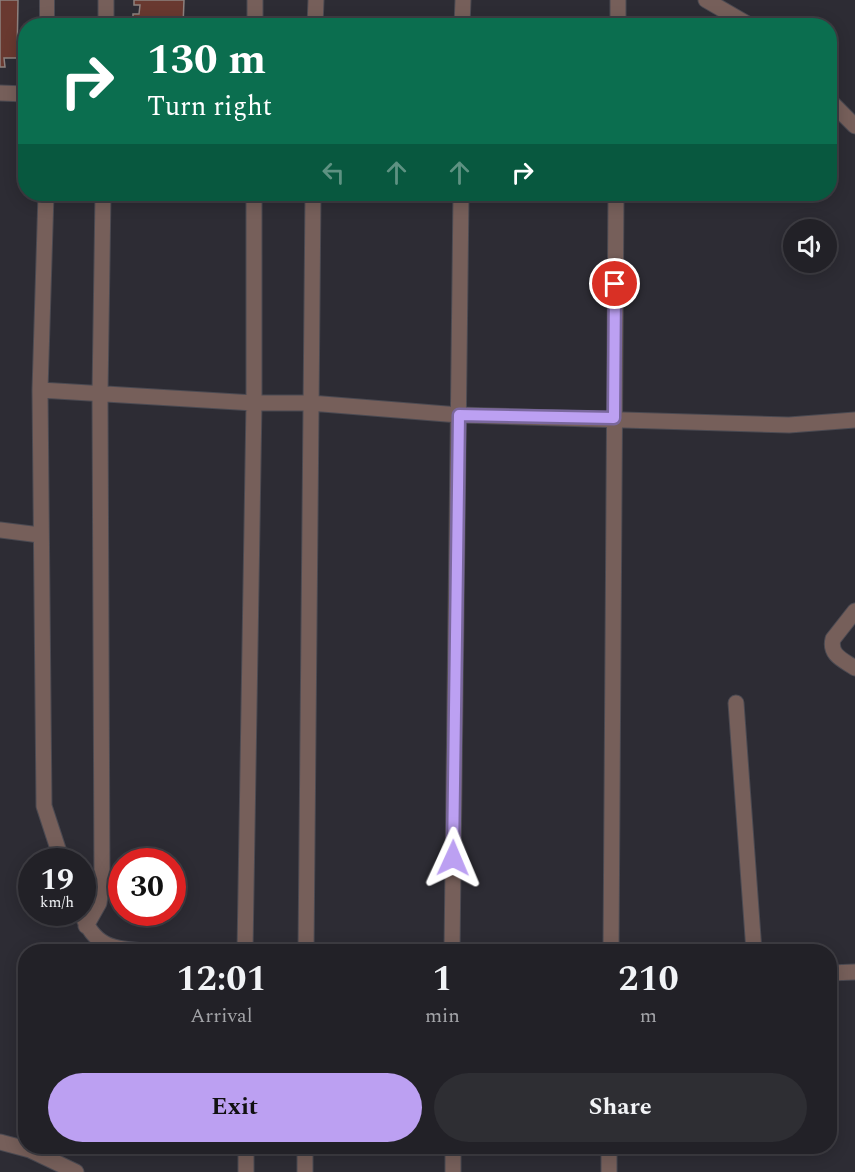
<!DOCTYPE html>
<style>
:root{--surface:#222127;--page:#2e2e33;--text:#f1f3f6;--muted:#a2a3a7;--line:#3f3e44;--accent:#bca0f2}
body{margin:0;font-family:Spectral,serif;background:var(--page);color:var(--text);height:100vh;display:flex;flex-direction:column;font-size:22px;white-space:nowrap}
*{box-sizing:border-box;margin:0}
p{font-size:20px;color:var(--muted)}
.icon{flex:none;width:33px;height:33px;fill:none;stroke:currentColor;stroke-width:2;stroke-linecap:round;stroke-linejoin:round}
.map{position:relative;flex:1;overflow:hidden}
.sheet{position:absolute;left:18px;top:944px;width:819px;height:210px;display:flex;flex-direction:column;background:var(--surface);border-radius:24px;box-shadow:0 3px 15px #0003,0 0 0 2px var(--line)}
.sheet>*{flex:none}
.banner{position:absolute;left:18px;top:18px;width:819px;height:183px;border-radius:24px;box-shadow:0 3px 15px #0003,0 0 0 2px var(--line);background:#0b6e4f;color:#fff;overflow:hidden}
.buttons{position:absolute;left:783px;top:219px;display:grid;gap:12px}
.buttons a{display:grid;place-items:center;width:54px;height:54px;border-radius:50%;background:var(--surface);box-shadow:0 3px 15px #0003,0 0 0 2px var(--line);font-size:30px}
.speed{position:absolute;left:18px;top:848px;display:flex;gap:12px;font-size:30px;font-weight:700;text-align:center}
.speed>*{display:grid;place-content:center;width:78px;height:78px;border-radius:50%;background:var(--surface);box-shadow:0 3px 15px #0003,0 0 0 2px var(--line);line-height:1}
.speed small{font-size:15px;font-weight:400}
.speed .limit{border:9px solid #d22;background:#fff;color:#111}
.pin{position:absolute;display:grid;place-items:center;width:51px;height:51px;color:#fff;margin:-26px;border:3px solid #fff;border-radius:50%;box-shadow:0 2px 6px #0007}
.me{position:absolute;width:66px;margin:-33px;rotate:1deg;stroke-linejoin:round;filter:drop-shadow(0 0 4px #0008)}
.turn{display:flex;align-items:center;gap:21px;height:126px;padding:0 30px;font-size:27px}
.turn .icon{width:78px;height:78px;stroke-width:2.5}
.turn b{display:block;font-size:42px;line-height:51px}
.lanes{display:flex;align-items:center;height:57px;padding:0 30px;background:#0003;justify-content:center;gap:30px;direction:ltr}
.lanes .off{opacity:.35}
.eta{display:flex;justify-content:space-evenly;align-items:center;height:102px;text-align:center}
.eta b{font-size:36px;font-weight:700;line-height:42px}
.primary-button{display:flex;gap:12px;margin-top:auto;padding:12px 30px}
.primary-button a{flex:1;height:69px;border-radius:36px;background:var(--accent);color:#111;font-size:24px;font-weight:700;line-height:69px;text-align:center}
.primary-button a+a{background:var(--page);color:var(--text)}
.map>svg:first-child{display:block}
</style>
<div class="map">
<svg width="855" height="1172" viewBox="0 0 855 1172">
<rect width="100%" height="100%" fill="#2d2c34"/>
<!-- building -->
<path fill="#693930" stroke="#8d827f" stroke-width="1.5" d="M0,0H18L17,58H4L5,67H0Z
M134,0H184L183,26H133V14H139L140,5H134Z"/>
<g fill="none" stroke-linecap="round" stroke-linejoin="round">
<!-- service casing -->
<g stroke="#4b4a52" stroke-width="16">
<path id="service" d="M47,0V26"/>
</g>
<!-- minor casing -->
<g stroke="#4b4a52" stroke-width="17">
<path id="minor" d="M706,0L751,26
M106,26V0
M255,26V0
M315,26L316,0
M462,26L463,0
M618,26V0
M0,93L26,94
M830,101L855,126
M46,194L40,390L44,806L62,861
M40,390L254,403H310L459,415L789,425L855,420
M0,530L40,535
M855,611L833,639C829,655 843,660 855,668
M736,703L754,951
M81,912C94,947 112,949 146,951
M86,926L99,903L102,882L100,394L103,194
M245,951L254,403V194
M306,951L313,194
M452,951L461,194
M611,951L616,194
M830,973L855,972
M0,1142L30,1150L76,1172
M246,1146V1172
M305,1146V1172
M453,1172V1146
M609,1172V1146"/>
</g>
<!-- service -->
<use href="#service" stroke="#765f5a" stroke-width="14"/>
<!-- minor -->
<use href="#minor" stroke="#765f5a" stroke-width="15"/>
</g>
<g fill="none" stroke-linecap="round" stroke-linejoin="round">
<!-- route casing -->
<g stroke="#7a689d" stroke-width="15">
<path id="route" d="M453,858L459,415L614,418L615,284"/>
</g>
<!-- route -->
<use href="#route" stroke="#bca0f2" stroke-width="10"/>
</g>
</svg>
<div class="buttons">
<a><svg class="icon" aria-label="sound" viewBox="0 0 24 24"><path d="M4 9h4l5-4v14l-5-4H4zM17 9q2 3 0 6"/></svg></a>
</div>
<div class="speed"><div>19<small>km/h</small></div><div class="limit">30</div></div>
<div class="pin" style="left:615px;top:284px;background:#d93025"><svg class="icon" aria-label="arrive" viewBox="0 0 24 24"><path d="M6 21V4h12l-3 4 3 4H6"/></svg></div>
<svg class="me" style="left:453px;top:858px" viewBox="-20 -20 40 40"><path d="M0-17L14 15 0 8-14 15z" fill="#bca0f2" stroke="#fff" stroke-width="4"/></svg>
<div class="banner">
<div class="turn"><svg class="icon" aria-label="right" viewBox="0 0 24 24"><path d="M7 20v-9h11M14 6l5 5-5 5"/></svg><div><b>130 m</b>Turn right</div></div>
<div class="lanes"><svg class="icon off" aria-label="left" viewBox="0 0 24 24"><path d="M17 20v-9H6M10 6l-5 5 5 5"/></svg><svg class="icon off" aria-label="ahead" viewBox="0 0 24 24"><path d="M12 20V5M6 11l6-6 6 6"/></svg><svg class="icon off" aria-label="ahead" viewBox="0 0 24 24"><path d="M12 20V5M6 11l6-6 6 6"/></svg><svg class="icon" aria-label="right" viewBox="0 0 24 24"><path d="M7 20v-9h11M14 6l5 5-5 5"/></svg></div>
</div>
<section class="sheet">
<div class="eta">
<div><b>12:01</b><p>Arrival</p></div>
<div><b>1</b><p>min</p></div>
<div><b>210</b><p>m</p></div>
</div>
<div class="primary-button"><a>Exit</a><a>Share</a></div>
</section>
</div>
